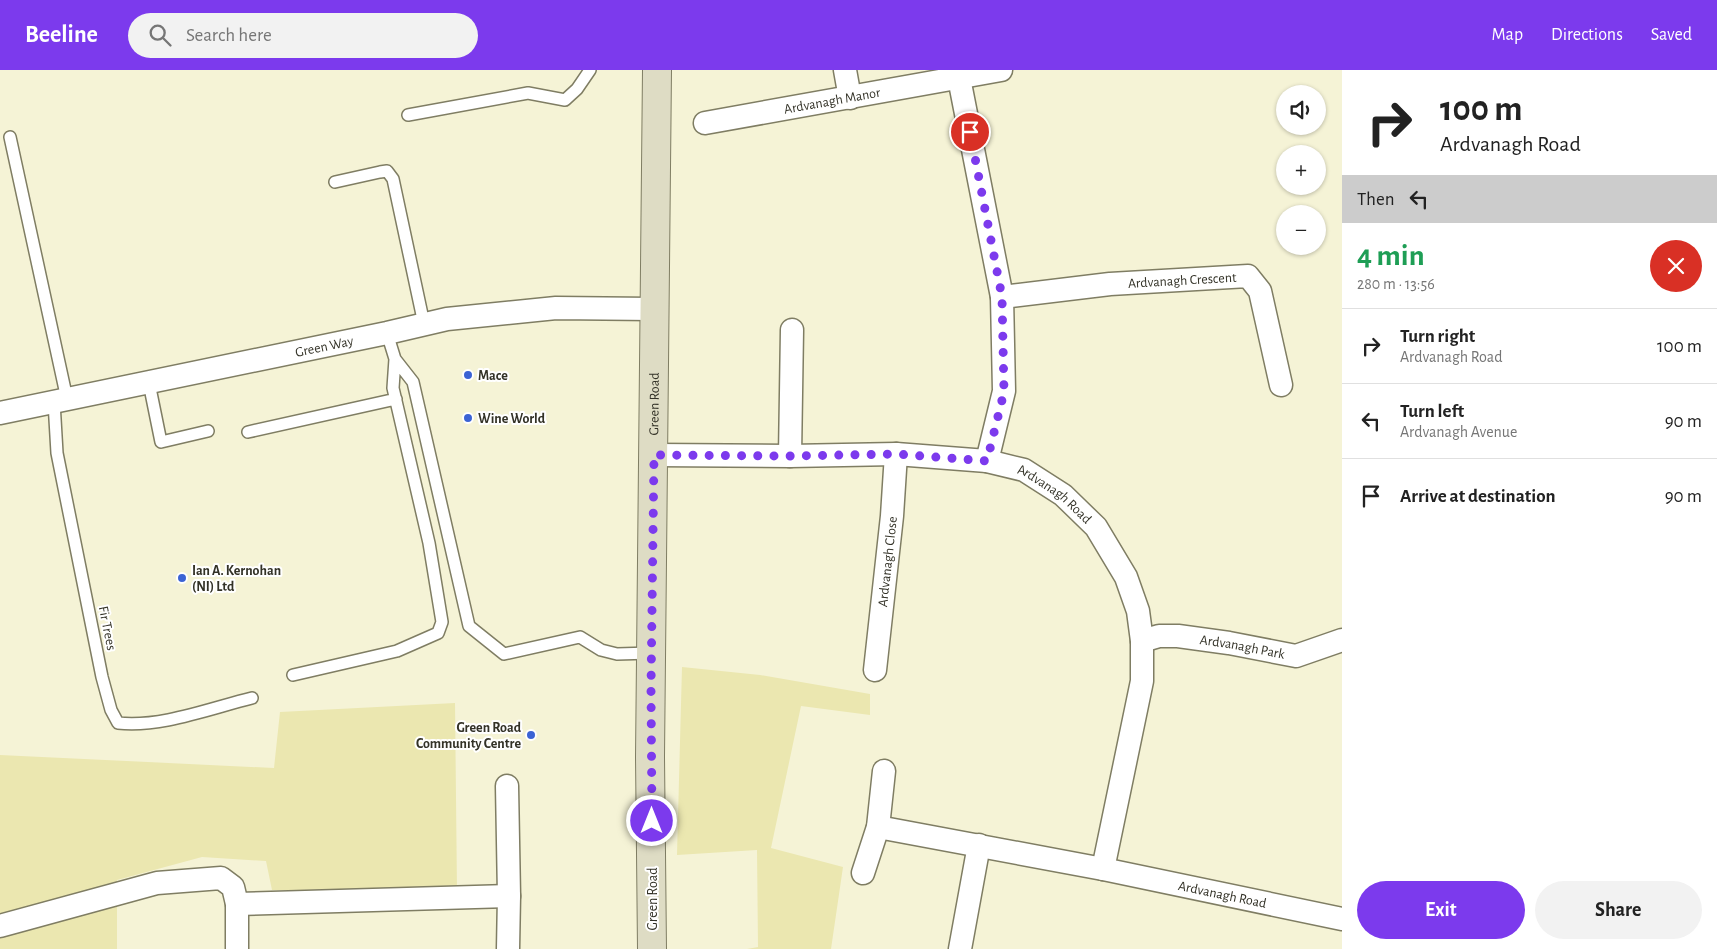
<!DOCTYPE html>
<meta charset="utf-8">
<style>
:root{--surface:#fff;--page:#f2f2f2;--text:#222;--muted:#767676;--line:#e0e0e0;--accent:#7c3aed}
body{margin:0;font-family:"Alegreya Sans",sans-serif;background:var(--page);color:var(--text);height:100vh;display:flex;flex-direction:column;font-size:19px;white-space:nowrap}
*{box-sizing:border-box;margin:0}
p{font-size:16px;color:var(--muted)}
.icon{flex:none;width:28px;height:28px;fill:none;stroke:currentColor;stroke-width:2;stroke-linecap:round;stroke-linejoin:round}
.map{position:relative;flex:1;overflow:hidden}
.details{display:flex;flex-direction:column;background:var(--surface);width:375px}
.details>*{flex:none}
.guide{background:#fff;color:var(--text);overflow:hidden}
.fabs{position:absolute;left:1276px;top:15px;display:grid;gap:10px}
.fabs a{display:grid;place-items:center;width:50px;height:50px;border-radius:50%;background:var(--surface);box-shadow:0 1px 4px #0004;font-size:25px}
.pin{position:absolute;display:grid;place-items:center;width:42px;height:42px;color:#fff;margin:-21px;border:2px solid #fff;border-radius:50%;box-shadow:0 1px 5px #0007}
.me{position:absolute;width:55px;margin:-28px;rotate:0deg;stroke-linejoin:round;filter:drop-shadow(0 0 4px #0008)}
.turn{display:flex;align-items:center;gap:18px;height:105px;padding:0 15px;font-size:22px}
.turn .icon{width:65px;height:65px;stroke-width:2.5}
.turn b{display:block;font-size:35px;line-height:42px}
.then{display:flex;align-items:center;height:48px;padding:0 15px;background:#0003;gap:10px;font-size:19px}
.round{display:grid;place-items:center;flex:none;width:52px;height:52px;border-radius:26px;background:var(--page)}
.headline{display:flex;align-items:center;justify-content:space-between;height:85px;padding:0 15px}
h1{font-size:30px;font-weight:700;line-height:38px;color:#1e9e55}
.button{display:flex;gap:10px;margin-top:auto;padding:10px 15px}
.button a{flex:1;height:58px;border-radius:30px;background:var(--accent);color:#fff;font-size:20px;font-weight:700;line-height:58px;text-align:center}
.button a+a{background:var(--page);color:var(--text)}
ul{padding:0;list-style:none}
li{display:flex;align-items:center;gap:15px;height:75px;padding:0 15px;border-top:1px solid var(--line)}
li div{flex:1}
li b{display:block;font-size:19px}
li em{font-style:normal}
header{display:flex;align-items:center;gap:30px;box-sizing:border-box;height:70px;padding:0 25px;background:var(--accent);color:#fff}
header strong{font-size:24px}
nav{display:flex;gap:28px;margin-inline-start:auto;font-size:18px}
.search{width:350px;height:45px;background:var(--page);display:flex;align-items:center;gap:12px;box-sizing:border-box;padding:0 18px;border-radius:28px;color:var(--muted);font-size:19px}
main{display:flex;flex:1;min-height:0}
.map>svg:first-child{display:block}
</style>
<header>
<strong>Beeline</strong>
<div class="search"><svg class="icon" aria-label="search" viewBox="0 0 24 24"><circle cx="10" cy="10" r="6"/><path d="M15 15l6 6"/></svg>Search here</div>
<nav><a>Map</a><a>Directions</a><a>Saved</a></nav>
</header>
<main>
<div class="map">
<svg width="1342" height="879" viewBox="0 0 1342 879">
<rect width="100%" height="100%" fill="#f5f3d6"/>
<!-- green -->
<path fill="#ebe7b0" d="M682,597L760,605L870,624V645L801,636L771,778L843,797L831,879H747L758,877L757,780L677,785Z
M455,633L457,821L272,820L266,791L202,787L117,810V879H0V685L274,698L280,642Z"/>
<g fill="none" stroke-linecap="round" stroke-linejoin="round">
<!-- lane casing -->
<g stroke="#7f7d63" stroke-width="14">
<path id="lane" d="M408,45L528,23L565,30L577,19L590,0
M10,67L67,329
M335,112L380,102L387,101L393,109L424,254
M395,289L413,312L469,556L504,584L580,567L601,580L617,584L651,583
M149,313L161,372L208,361
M54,332L57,383L102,607L111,640L118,653C160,658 211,638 252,628
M248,362L396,329
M293,605L397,581L438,563L442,552L429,473L393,318L395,289L387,263"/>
</g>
<!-- street casing -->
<g stroke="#7f7d63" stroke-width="25">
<g id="street">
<path d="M845,0L850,28"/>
<path d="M959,8L1002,227L1004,321L987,391"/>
<path id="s1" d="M705,53L1001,0"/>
<path id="s2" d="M1002,227L1110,214L1248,206L1260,221L1281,315"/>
<path id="s3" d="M0,343L387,263L447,249L556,238L653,239"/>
<path id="s4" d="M654,385L790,386L896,384L987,391L1024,400L1063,425L1096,457L1126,507L1138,541L1142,571V611L1103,799"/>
<path d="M790,386L792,260"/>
<path id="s5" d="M1142,571L1159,566H1178L1229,573L1296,586L1342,570"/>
<path id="s6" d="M875,600L892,446L896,384"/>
<path d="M507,716L509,826L508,879"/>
<path id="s7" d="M878,757L1103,799L1342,849"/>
<path d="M863,803L878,757L884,701"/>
<path d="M237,834L509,826"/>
<path d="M0,856L157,813L221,808L233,817L237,834V879"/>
<path d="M960,879L979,775"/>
</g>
</g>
<!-- secondary casing -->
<g stroke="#7f7d63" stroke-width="30">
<g id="secondary">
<path id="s8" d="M652,879L650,687L657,0"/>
</g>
</g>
<!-- lane -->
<use href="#lane" stroke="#fff" stroke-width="11"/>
<!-- street -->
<use href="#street" stroke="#fff" stroke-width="22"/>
<!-- secondary -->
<use href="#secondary" stroke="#dedcc4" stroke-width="28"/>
</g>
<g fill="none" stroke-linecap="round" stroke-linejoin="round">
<!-- route -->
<path stroke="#7c3aed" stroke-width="9" stroke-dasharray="0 16.2" d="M652,751L651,618L654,385L790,386L896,384L987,391L1004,322L1002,227L970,62"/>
</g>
<!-- markers -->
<g fill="#3b63d4" stroke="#fff" stroke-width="2">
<circle cx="468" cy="305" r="5"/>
<circle cx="468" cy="348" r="5"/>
<circle cx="182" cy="508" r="5"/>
<circle cx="531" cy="665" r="5"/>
</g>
<g text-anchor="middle" stroke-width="4" stroke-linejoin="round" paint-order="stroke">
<!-- street labels -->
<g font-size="14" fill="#333227" stroke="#fff">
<text dy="5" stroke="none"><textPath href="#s1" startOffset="129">Ardvanagh Manor</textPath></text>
<text dy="5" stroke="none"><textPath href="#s2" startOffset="181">Ardvanagh Crescent</textPath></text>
<text dy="5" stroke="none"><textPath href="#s3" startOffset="331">Green Way</textPath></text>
<text dy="5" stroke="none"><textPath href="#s8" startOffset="545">Green Road</textPath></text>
<text dy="5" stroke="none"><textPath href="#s4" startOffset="410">Ardvanagh Road</textPath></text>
<text dy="5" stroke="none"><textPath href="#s6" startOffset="109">Ardvanagh Close</textPath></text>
<text transform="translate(108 558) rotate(79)" y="5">Fir Trees</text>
<text dy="5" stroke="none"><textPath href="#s5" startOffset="102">Ardvanagh Park</textPath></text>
<text dy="5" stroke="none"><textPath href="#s7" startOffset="351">Ardvanagh Road</textPath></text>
<text transform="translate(652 829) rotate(-90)" y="5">Green Road</text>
</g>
<!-- poi labels -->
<g font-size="14" font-weight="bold" fill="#333227" stroke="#fff" text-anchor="start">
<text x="478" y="310">Mace</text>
<text x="478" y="353">Wine World</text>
<text x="192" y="505">Ian A. Kernohan<tspan x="192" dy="16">(NI) Ltd</tspan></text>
<text x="521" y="662" text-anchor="end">Green Road<tspan x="521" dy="16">Community Centre</tspan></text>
</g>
</g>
</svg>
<div class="fabs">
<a><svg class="icon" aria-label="sound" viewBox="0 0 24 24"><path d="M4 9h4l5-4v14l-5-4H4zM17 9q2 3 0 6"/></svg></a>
<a>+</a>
<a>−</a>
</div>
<div class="pin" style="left:970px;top:62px;background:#d93025"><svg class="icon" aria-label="arrive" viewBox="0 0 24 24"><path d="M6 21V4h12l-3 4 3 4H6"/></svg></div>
<svg class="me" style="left:652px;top:751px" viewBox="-20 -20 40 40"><circle r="17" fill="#7c3aed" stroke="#fff" stroke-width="3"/><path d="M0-11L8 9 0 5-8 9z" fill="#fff"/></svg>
</div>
<section class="details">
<div class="guide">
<div class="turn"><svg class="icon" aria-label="right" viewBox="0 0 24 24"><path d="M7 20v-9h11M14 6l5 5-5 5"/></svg><div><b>100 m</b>Ardvanagh Road</div></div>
<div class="then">Then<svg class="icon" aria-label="left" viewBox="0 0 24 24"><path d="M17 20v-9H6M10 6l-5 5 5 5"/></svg></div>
</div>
<div class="headline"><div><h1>4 min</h1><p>280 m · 13:56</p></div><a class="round" style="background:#d93025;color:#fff"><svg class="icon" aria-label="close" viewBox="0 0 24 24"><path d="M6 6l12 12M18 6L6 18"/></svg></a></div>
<ul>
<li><svg class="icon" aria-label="right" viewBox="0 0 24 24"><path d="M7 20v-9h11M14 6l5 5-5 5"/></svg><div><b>Turn right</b><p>Ardvanagh Road</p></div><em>100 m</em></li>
<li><svg class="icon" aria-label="left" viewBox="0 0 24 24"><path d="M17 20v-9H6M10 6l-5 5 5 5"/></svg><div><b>Turn left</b><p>Ardvanagh Avenue</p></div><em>90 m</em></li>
<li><svg class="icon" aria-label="arrive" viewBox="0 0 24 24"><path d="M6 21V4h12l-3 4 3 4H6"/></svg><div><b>Arrive at destination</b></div><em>90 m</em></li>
</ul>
<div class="button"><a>Exit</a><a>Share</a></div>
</section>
</main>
